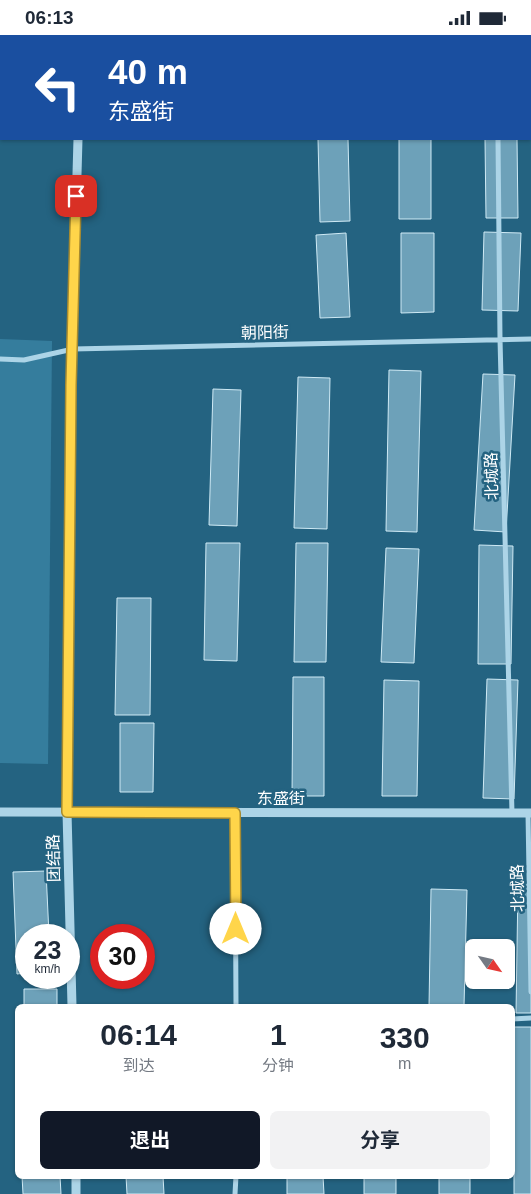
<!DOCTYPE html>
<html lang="zh">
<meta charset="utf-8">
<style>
:root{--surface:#fff;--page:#f2f2f3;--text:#1f2937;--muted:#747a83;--accent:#111827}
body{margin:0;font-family:Arial,"Noto Sans SC",sans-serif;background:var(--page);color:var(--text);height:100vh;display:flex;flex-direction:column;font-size:19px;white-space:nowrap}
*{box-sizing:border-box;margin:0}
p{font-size:16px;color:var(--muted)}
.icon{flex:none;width:28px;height:28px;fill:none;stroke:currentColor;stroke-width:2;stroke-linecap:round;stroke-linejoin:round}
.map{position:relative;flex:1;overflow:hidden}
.details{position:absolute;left:15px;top:969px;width:500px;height:175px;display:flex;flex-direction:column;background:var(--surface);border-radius:8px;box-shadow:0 1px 4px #0004}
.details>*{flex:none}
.top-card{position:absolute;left:0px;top:0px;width:531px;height:105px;box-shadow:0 1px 4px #0004;background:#1a4fa0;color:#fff;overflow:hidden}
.needle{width:32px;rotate:124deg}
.fabs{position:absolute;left:465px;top:904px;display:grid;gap:10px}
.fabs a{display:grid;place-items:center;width:50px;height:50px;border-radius:8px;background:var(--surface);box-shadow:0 1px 4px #0004;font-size:25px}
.speed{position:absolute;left:15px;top:889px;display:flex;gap:10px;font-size:25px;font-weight:700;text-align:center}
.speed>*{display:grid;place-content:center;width:65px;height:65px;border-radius:50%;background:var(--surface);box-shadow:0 1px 4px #0004;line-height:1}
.speed small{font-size:12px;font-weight:400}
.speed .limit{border:8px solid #d22;background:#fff;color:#111}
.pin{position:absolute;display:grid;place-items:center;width:42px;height:42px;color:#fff;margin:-21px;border-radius:10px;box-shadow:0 2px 8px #0006}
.me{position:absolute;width:55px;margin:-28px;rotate:0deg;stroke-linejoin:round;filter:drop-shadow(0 0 4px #0008)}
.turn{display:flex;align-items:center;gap:18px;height:105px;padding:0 25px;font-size:22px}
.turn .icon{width:65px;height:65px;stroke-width:2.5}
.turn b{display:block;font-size:35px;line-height:42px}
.eta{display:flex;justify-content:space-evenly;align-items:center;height:85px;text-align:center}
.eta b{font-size:30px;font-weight:700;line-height:35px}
.cta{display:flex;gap:10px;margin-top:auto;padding:10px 25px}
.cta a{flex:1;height:58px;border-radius:8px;background:var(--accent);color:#fff;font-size:20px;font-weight:700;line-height:58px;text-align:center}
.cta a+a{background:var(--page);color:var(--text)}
.status{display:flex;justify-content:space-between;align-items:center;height:35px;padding:0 25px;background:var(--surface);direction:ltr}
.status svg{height:14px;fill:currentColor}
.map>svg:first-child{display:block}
</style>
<div class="status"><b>06:13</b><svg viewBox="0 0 49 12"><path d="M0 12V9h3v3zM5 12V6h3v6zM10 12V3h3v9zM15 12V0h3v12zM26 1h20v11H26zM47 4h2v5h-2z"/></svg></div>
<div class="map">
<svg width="531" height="1159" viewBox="0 0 531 1159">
<rect width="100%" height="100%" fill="#246381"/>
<!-- green -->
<path fill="#357d9d" d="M0,304L52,306L48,729L0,728Z"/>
<!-- building -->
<path fill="#6da1b9" stroke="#cfeaf5" d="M318,104H348L350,186L320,187Z
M399,104H431V184H399Z
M485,104H517L518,183H486Z
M484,197L521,198L518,276L482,275Z
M346,198L350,282L320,283L316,200Z
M401,198H434V277L401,278Z
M389,335L421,336L417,497L386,496Z
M483,339L515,340L506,497L474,495Z
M298,342L330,343L327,494L294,493Z
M213,354L241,355L237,491L209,490Z
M206,508H240L237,626L204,625Z
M296,508H328L326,627H294Z
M479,510L513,511L511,629H478Z
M386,513L419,514L414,628L381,627Z
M117,563H151L150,680H115Z
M293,642H324V761H292Z
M487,644L518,645L514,764L483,763Z
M384,645L419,646L417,761H382Z
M120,688H154L153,757H120Z
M46,836L49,900H26V938L17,939L13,837Z
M518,850H531V978H516Z
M431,854L467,855L464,971H429Z
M24,954H57V971H24Z
M514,992H531V1159H514Z
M22,1141H60L61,1159H23Z
M126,1141H163L164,1159H127Z
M287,1141H323L324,1159H287Z
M364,1141H396V1159H364Z
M439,1141H470V1159H439Z"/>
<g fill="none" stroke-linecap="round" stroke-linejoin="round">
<!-- minor -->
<path stroke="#acd4e7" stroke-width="5" d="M497,0V1
M498,104L500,304L512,778
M0,324L24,325L73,314L531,304
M235,778L236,971
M528,778L531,957
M512,984L531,983
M235,1159L236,1141"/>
<!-- tertiary -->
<path stroke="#acd4e7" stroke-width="9" d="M80,1V0
M0,777L531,778
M72,971L67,777L71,349L78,104
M76,1141V1159"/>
</g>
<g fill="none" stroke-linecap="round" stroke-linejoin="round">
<!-- route casing -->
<g stroke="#a68a30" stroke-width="12">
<path id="route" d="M76,161L71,350L67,777L235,778L236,894"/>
</g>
<!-- route -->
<use href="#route" stroke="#ffd54a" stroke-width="9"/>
</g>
<g text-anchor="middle" stroke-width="5" stroke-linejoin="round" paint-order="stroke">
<!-- street labels -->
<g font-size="16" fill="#fff" stroke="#246381">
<text transform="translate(265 297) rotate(-1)" y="6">朝阳街</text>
<text transform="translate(491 441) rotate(-91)" y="6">北城路</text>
<text x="281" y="769">东盛街</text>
<text transform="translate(53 823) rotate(-91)" y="6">团结路</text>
<text transform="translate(517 853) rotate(-91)" y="6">北城路</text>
</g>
</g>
</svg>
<div class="fabs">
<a><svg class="needle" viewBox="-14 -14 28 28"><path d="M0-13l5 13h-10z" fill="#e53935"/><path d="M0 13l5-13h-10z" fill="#747a83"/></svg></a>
</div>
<div class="speed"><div>23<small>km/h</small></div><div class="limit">30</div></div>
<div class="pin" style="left:76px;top:161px;background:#d93025"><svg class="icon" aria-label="arrive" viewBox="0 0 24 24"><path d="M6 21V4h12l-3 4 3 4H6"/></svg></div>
<svg class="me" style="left:236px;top:894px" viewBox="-20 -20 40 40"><circle r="19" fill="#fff"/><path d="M0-13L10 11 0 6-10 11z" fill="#ffd54a"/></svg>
<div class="top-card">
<div class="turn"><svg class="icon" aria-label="left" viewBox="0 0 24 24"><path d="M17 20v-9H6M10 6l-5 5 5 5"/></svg><div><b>40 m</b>东盛街</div></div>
</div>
<section class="details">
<div class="eta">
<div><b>06:14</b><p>到达</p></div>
<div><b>1</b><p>分钟</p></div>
<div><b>330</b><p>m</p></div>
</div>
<div class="cta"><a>退出</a><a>分享</a></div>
</section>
</div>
